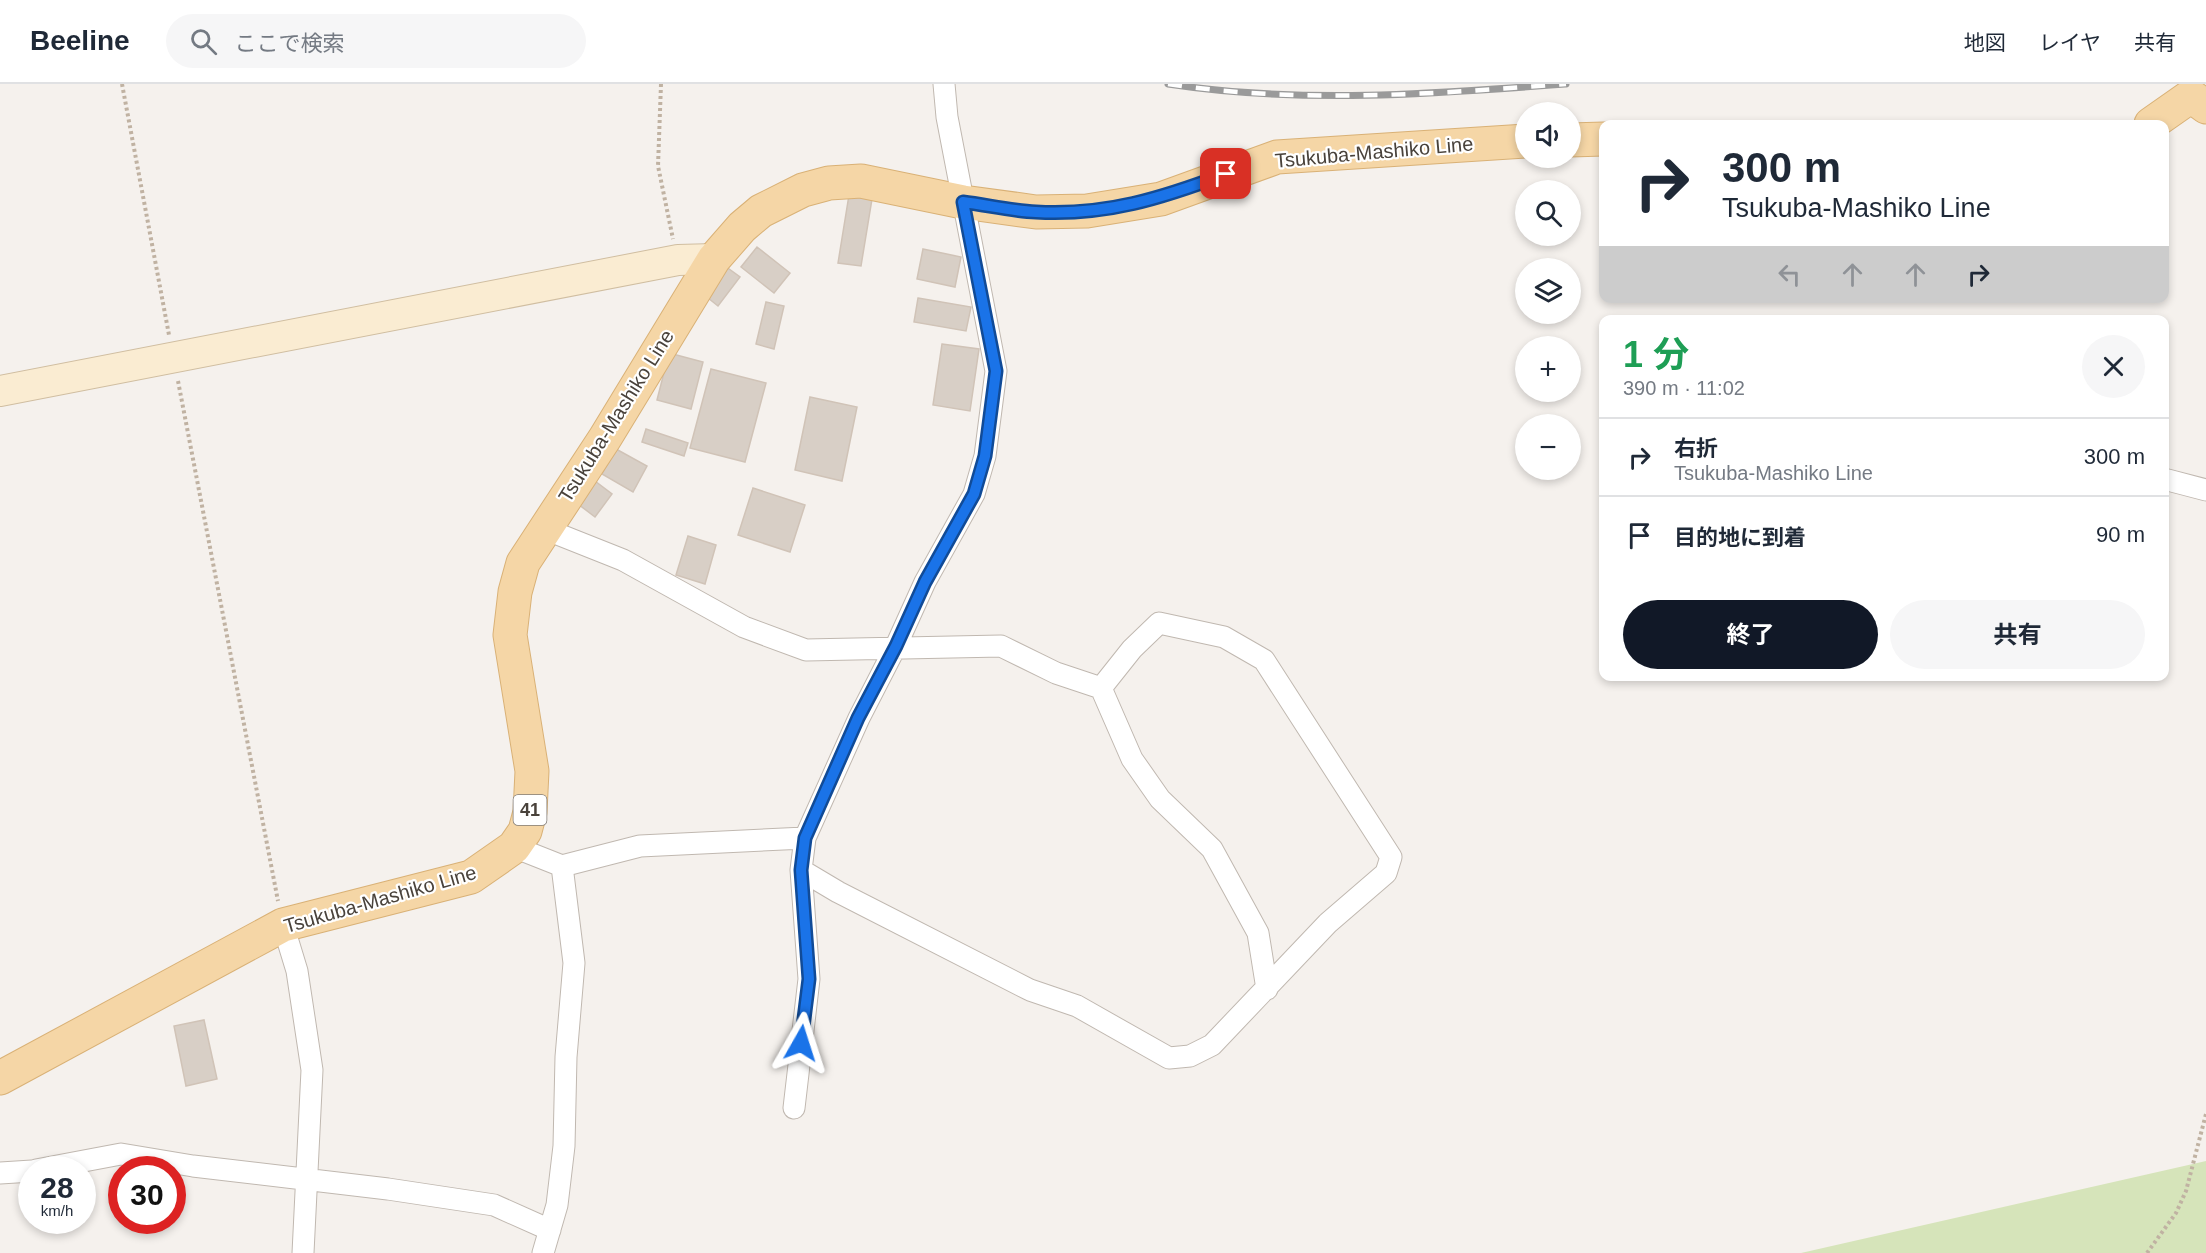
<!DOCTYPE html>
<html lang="ja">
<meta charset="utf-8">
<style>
:root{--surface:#fff;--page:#f6f6f7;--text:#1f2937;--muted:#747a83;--line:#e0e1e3;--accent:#111827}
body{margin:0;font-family:Helvetica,"Noto Sans JP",sans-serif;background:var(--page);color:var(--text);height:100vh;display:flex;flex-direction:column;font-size:22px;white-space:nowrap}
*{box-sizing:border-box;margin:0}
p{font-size:20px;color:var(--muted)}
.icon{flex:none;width:33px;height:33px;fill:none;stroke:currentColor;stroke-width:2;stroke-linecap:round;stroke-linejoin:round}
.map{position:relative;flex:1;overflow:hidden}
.side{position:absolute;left:1599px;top:231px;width:570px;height:366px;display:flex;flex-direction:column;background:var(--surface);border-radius:12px;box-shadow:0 3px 9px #0003}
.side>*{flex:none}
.hud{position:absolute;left:1599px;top:36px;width:570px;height:183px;border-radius:12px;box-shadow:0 3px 9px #0003;background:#fff;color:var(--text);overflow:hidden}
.fabs{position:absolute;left:1515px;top:18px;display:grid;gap:12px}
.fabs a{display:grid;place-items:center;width:66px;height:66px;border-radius:50%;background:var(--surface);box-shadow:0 3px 9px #0003;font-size:30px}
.speed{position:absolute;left:18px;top:1072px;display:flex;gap:12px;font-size:30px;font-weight:700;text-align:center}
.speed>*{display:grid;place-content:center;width:78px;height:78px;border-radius:50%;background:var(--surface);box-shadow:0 3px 9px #0003;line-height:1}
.speed small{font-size:15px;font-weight:400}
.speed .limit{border:9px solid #d22;background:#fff;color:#111}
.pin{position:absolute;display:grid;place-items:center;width:51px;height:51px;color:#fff;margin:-26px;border-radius:12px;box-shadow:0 3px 9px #0006}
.me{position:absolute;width:66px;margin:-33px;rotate:6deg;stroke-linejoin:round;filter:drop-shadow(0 0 4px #0008)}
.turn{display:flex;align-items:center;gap:21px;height:126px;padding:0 24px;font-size:27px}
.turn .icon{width:78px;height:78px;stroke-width:2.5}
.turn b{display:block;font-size:42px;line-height:51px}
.lanes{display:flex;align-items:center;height:57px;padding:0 24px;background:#0003;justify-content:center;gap:30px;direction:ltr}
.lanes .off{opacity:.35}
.round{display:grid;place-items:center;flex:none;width:63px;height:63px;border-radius:32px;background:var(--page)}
.headline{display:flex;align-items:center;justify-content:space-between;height:102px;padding:0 24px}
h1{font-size:36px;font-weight:700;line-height:45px;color:#1e9e55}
.action{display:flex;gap:12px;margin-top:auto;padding:12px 24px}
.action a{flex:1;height:69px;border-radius:36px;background:var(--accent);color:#fff;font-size:24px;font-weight:700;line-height:69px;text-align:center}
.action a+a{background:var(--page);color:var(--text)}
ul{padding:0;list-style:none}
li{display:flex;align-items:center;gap:18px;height:78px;padding:0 24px;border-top:2px solid var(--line)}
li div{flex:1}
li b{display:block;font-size:22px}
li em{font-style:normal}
header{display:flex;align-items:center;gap:36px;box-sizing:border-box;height:84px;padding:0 30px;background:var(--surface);border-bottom:2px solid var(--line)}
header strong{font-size:28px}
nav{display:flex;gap:33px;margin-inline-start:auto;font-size:21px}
.search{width:420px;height:54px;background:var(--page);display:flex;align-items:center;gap:15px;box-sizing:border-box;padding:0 21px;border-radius:33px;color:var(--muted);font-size:22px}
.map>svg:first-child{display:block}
</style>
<header>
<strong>Beeline</strong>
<div class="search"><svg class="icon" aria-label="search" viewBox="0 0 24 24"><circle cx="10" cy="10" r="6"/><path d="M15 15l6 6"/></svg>ここで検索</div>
<nav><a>地図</a><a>レイヤ</a><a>共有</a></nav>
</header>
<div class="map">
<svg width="2206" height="1169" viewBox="0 0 2206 1169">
<rect width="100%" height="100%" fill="#f5f1ed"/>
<!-- green -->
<path fill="#d6e4ba" d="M2206,1077V1169H1801Z"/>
<!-- building -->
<path fill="#d8cfc6" stroke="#d0c3b7" stroke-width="1.5" d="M849,111L872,115L861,182L838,179Z
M757,163L790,189L774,209L741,183Z
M923,165L961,173L955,203L917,195Z
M725,182L740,193L718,222L703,210Z
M918,214L971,223L966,247L914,238Z
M766,218L784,222L774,265L756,260Z
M942,260L979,265L970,327L933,321Z
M669,269L703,278L691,325L657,316Z
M711,285L766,299L745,378L690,364Z
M810,313L857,323L842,397L795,386Z
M646,345L688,359L684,372L642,358Z
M616,365L647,382L633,408L602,390Z
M595,397L612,410L595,433L578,420Z
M753,404L805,421L790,468L738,451Z
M688,452L716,461L705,500L676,491Z
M204,936L217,995L186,1002L174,942Z"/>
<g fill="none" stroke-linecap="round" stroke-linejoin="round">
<!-- street casing -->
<g stroke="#c0b8b0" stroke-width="23">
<path id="street" d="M2164,395L2206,406
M545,445L623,476L744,543L806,566L1001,562L1056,589L1101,604L1132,675L1160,715L1212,765L1258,849L1267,905
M514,763L562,782L640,762L805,754
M801,786L838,808L1030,906L1077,922L1169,974L1190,972L1212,961L1328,839L1386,789L1391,773L1264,576L1224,553L1159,539L1132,565L1101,604
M283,841L297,887L312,986L303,1169
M794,1024L809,895L801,786L805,754L859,634L896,562L925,498L974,410L985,372L996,287L947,33L944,0
M36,1086L121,1070L193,1082L388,1105L494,1121L550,1146
M0,1089L32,1087
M543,1169L557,1121L564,1062L566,973L574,879L562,782"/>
</g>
<!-- secondary casing -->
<g stroke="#d0bea1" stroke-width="32">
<path id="secondary" d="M0,307L678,176L714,175"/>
</g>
<!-- primary casing -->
<g stroke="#d9b176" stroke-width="35">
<path id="primary" d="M2151,40L2191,12L2206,23
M1570,56L1604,55
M0,994L283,841L471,793L514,763L525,747L530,728L532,687L510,551L515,508L523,479L605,354L714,175L742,143L761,127L803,106L829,99L861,97L963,118L1036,128L1087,127L1161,115L1277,73L1526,57"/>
</g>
<!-- path -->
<path stroke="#c0b2a2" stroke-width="4" stroke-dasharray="3 3" stroke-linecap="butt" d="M122,0L169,251
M661,0L658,82L673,155
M178,297L278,817
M2147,1169L2176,1129L2186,1107L2206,1030"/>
<!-- street -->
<use href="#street" stroke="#fff" stroke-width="21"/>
<!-- secondary -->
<use href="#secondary" stroke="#faecd2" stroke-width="30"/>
<!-- primary -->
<use href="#primary" stroke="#f5d6a6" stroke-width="33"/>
<!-- rail casing -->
<g stroke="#9a9a9a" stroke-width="7">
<path id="rail" d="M1168,0C1301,20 1433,10 1566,0"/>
</g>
<!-- rail -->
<use href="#rail" stroke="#fff" stroke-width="4.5" stroke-dasharray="14" stroke-linecap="butt"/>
</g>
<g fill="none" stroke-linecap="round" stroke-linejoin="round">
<!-- route casing -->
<g stroke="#114b97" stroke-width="15">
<path id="route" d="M801,959L809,895L801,786L805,754L858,634L896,562L925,498L974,410L985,372L996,287L963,118C987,121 1012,127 1036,128C1106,132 1162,114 1226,90"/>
</g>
<!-- route -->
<use href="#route" stroke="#1a73e8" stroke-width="10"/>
</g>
<g text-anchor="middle" stroke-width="4.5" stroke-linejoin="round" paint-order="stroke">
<!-- shield labels -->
<rect fill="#fff" stroke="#807b76" stroke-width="1.5" x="513.5" y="711" width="33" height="30" rx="4.5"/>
<g font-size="18" font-weight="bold" fill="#49423b">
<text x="530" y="732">41</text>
</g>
<!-- street labels -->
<g font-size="20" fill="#49423b" stroke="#fff">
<text transform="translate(1374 68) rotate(-5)" y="7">Tsukuba-Mashiko Line</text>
<text transform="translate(616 332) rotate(-58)" y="7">Tsukuba-Mashiko Line</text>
<text transform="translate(380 815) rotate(-16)" y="7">Tsukuba-Mashiko Line</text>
</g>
</g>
</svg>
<div class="fabs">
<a><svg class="icon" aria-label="sound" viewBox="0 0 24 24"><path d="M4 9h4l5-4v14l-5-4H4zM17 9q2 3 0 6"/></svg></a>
<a><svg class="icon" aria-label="search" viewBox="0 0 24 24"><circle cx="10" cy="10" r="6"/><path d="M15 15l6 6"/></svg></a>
<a><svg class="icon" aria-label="layers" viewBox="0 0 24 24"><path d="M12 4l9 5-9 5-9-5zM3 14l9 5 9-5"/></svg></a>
<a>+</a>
<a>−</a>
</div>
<div class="speed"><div>28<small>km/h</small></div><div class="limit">30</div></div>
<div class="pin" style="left:1226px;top:90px;background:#d93025"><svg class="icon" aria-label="arrive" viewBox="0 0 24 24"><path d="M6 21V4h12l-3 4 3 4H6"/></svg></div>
<svg class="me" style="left:801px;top:959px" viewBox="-20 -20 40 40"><path d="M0-17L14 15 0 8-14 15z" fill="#1a73e8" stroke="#fff" stroke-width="4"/></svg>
<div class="hud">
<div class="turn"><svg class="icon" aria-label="right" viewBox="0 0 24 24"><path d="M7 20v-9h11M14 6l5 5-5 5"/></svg><div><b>300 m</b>Tsukuba-Mashiko Line</div></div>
<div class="lanes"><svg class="icon off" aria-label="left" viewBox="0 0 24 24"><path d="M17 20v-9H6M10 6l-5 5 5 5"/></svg><svg class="icon off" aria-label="ahead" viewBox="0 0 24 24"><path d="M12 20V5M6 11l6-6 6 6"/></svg><svg class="icon off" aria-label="ahead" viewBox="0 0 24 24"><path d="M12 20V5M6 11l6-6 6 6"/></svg><svg class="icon" aria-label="right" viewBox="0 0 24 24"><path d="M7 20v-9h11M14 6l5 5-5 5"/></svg></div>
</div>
<section class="side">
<div class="headline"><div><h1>1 分</h1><p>390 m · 11:02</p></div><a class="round"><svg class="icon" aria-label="close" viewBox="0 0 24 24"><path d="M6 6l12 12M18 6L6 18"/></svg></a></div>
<ul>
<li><svg class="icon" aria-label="right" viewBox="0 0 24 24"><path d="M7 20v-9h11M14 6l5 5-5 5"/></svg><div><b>右折</b><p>Tsukuba-Mashiko Line</p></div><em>300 m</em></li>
<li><svg class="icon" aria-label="arrive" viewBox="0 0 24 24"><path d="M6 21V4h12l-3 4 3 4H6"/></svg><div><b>目的地に到着</b></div><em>90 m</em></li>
</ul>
<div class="action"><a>終了</a><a>共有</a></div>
</section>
</div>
